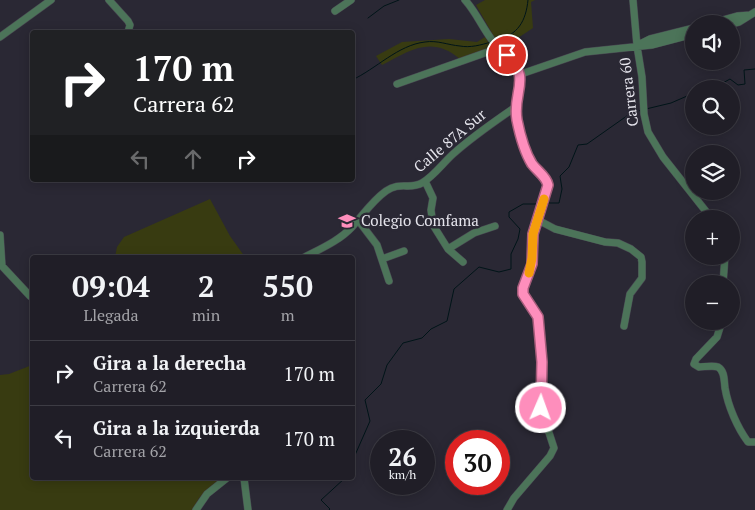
<!DOCTYPE html>
<html lang="es">
<meta charset="utf-8">
<style>
:root{--surface:#201e27;--page:#2d2b33;--text:#f1f3f6;--muted:#a2a2a7;--line:#3d3c44}
body{margin:0;font-family:"PT Serif",serif;background:var(--page);color:var(--text);height:100vh;display:flex;flex-direction:column;font-size:19px;white-space:nowrap}
*{box-sizing:border-box;margin:0}
p{font-size:16px;color:var(--muted)}
.icon{flex:none;width:28px;height:28px;fill:none;stroke:currentColor;stroke-width:2;stroke-linecap:round;stroke-linejoin:round}
.map{position:relative;flex:1;overflow:hidden}
.side{position:absolute;left:30px;top:255px;width:325px;height:225px;display:flex;flex-direction:column;background:var(--surface);border-radius:5px;box-shadow:0 2px 12px #0003,0 0 0 1px var(--line)}
.side>*{flex:none}
.top-card{position:absolute;left:30px;top:30px;width:325px;height:152px;border-radius:5px;box-shadow:0 2px 12px #0003,0 0 0 1px var(--line);background:#202124;color:#fff;overflow:hidden}
.buttons{position:absolute;left:685px;top:15px;display:grid;gap:10px}
.buttons a{display:grid;place-items:center;width:55px;height:55px;border-radius:50%;background:var(--surface);box-shadow:0 2px 12px #0003,0 0 0 1px var(--line);font-size:25px}
.speed{position:absolute;left:370px;top:430px;display:flex;gap:10px;font-size:25px;font-weight:700;text-align:center}
.speed>*{display:grid;place-content:center;width:65px;height:65px;border-radius:50%;background:var(--surface);box-shadow:0 2px 12px #0003,0 0 0 1px var(--line);line-height:1}
.speed small{font-size:12px;font-weight:400}
.speed .limit{border:8px solid #d22;background:#fff;color:#111}
.pin{position:absolute;display:grid;place-items:center;width:42px;height:42px;color:#fff;margin:-21px;border:2px solid #fff;border-radius:50%;box-shadow:0 1px 5px #0007}
.me{position:absolute;width:55px;margin:-28px;rotate:2deg;stroke-linejoin:round;filter:drop-shadow(0 0 4px #0008)}
.turn{display:flex;align-items:center;gap:18px;height:105px;padding:0 20px;font-size:22px}
.turn .icon{width:65px;height:65px;stroke-width:2.5}
.turn b{display:block;font-size:35px;line-height:42px}
.lanes{display:flex;align-items:center;height:48px;padding:0 20px;background:#0003;justify-content:center;gap:25px;direction:ltr}
.lanes .off{opacity:.35}
.eta{display:flex;justify-content:space-evenly;align-items:center;height:85px;text-align:center}
.eta b{font-size:30px;font-weight:700;line-height:35px}
ul{padding:0;list-style:none}
li{display:flex;align-items:center;gap:15px;height:65px;padding:0 20px;border-top:1px solid var(--line)}
li div{flex:1}
li b{display:block;font-size:19px}
li em{font-style:normal}
.map>svg:first-child{display:block}
</style>
<div class="map">
<svg width="755" height="510" viewBox="0 0 755 510">
<rect width="100%" height="100%" fill="#2a2834"/>
<!-- green -->
<path fill="#383b11" d="M485,0H535L531,2L533,28L501,49L476,5Z
M485,37L492,47L460,59C432,35 410,50 382,65L376,56L402,42L449,39L477,42Z
M210,199L230,236L245,257H115L117,247L124,237Z
M32,365V478H221L199,498L193,510H0V375L9,374Z"/>
<g fill="none" stroke-linecap="round" stroke-linejoin="round">
<!-- stream -->
<path stroke="#001418" stroke-width="1" d="M368,18L384,6L399,0
M497,40C518,35 526,21 528,0
M352,80C376,69 398,45 425,42C437,40 448,45 460,46C470,48 481,45 491,42
M719,89L721,84L730,79L738,85L745,84L744,70L755,69
M646,109L671,103L694,93
M546,203H559L562,189L560,176L569,167L578,145L587,144L631,113L642,110
M352,462L370,421L365,400L381,384L387,365L403,343L422,338L431,329L447,321L454,289L479,267L499,272L511,269V254L518,239L520,229L509,217V212L523,204H540
M329,510L330,509L321,500L345,478"/>
<!-- minor casing -->
<g stroke="#484651" stroke-width="8">
<path id="minor" d="M109,0L128,21L130,25L128,32
M465,0C476,12 482,27 492,40C501,52 516,59 521,74C518,104 513,125 526,154C532,166 546,173 548,185L533,234L532,264L523,295L538,317L542,362L541,408L554,448L550,456L514,498L507,510
M633,0L637,46L642,77L644,114L648,132L663,157L712,219
M335,11L351,0
M708,24L737,16L750,15
M731,24L739,22L755,12
M0,37L51,0
M640,44L650,39L694,28
M521,74L585,52L652,45L694,34
M397,84L499,48
M425,181L433,198L431,210L433,225L448,249L463,262
M358,220L377,245L389,281
M538,220L555,229L605,242L618,243L631,249L641,257L642,262V278L630,294L624,326
M0,235L2,266L30,296
M448,249L474,233L495,226
M303,258C320,249 339,241 352,227C363,215 372,201 386,191C400,181 410,190 422,183C434,176 443,163 453,154C473,136 495,121 517,106
M382,259L404,251
M723,284L725,256
M722,321L717,337L696,359L694,364L699,367C704,367 713,365 718,367C725,371 724,381 725,388C728,406 737,427 748,442H755
M244,478L248,510
M196,510L207,494L227,478"/>
</g>
<!-- minor -->
<use href="#minor" stroke="#4c7459" stroke-width="7"/>
</g>
<g fill="none" stroke-linecap="round" stroke-linejoin="round">
<!-- route casing -->
<g stroke="#a55c7a" stroke-width="12">
<path id="route" d="M507,55C532,79 512,92 517,120C520,135 524,151 532,164C538,172 546,176 548,185L533,234L532,264L523,288V294L538,317L542,362L541,408"/>
</g>
<!-- route -->
<use href="#route" stroke="#fe8ebc" stroke-width="9"/>
<!-- slow -->
<path stroke="#f59e0b" stroke-width="9" d="M529,273L532,258L533,234L544,199"/>
</g>
<!-- icons -->
<defs>
<g id="school-bare" transform="scale(1.35)"><path d="M0-5L7-2L0 1L-7-2ZM-4 1L0 2.5L4 1V4Q0 6-4 4Z" fill="#fe8ebc" stroke="#2a2834" stroke-width="2.5" paint-order="stroke"/></g>
</defs>
<g fill-rule="evenodd">
<use href="#school-bare" x="347" y="221"/>
</g>
<g text-anchor="middle" stroke-width="5" stroke-linejoin="round" paint-order="stroke">
<!-- street labels -->
<g font-size="15" fill="#e5e4ec" stroke="#2a2834">
<text transform="translate(629 92) rotate(-97)" y="5">Carrera 60</text>
<text transform="translate(450 141) rotate(-40)" y="5">Calle 87A Sur</text>
</g>
<!-- poi labels -->
<g font-size="15" fill="#e5e4ec" stroke="#2a2834" text-anchor="start">
<text x="361" y="226">Colegio Comfama</text>
</g>
</g>
</svg>
<div class="buttons">
<a><svg class="icon" aria-label="sound" viewBox="0 0 24 24"><path d="M4 9h4l5-4v14l-5-4H4zM17 9q2 3 0 6"/></svg></a>
<a><svg class="icon" aria-label="search" viewBox="0 0 24 24"><circle cx="10" cy="10" r="6"/><path d="M15 15l6 6"/></svg></a>
<a><svg class="icon" aria-label="layers" viewBox="0 0 24 24"><path d="M12 4l9 5-9 5-9-5zM3 14l9 5 9-5"/></svg></a>
<a>+</a>
<a>−</a>
</div>
<div class="speed"><div>26<small>km/h</small></div><div class="limit">30</div></div>
<div class="pin" style="left:507px;top:55px;background:#d93025"><svg class="icon" aria-label="arrive" viewBox="0 0 24 24"><path d="M6 21V4h12l-3 4 3 4H6"/></svg></div>
<svg class="me" style="left:541px;top:408px" viewBox="-20 -20 40 40"><circle r="17" fill="#fe8ebc" stroke="#fff" stroke-width="3"/><path d="M0-11L8 9 0 5-8 9z" fill="#fff"/></svg>
<div class="top-card">
<div class="turn"><svg class="icon" aria-label="right" viewBox="0 0 24 24"><path d="M7 20v-9h11M14 6l5 5-5 5"/></svg><div><b>170 m</b>Carrera 62</div></div>
<div class="lanes"><svg class="icon off" aria-label="left" viewBox="0 0 24 24"><path d="M17 20v-9H6M10 6l-5 5 5 5"/></svg><svg class="icon off" aria-label="ahead" viewBox="0 0 24 24"><path d="M12 20V5M6 11l6-6 6 6"/></svg><svg class="icon" aria-label="right" viewBox="0 0 24 24"><path d="M7 20v-9h11M14 6l5 5-5 5"/></svg></div>
</div>
<section class="side">
<div class="eta">
<div><b>09:04</b><p>Llegada</p></div>
<div><b>2</b><p>min</p></div>
<div><b>550</b><p>m</p></div>
</div>
<ul>
<li><svg class="icon" aria-label="right" viewBox="0 0 24 24"><path d="M7 20v-9h11M14 6l5 5-5 5"/></svg><div><b>Gira a la derecha</b><p>Carrera 62</p></div><em>170 m</em></li>
<li><svg class="icon" aria-label="left" viewBox="0 0 24 24"><path d="M17 20v-9H6M10 6l-5 5 5 5"/></svg><div><b>Gira a la izquierda</b><p>Carrera 62</p></div><em>170 m</em></li>
</ul>
</section>
</div>
